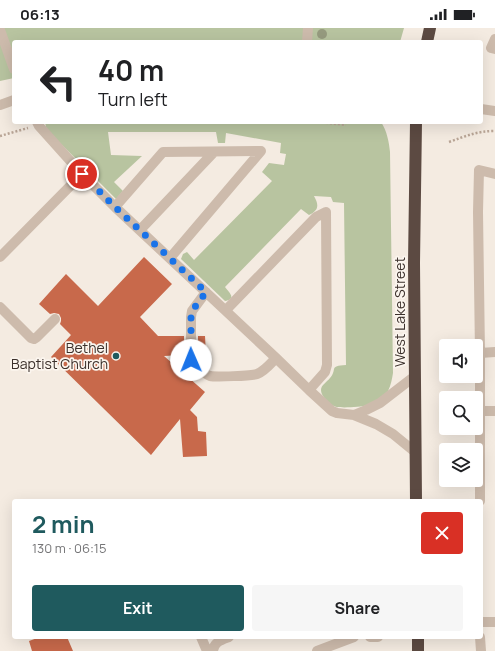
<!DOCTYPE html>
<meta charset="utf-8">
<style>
:root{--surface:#fff;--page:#f6f6f6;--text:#202124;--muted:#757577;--accent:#1f5a5e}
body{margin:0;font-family:Manrope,sans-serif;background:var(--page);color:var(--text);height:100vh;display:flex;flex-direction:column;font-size:15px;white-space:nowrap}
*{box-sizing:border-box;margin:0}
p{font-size:13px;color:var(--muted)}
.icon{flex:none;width:22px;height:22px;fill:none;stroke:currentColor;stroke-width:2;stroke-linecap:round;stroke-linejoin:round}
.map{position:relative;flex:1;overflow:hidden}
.panel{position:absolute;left:12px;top:471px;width:471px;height:140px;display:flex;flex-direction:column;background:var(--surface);border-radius:4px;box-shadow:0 4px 16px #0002}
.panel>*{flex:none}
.hud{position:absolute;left:12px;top:12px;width:471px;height:84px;border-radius:4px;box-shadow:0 4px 16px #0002;background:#fff;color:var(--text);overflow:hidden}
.buttons{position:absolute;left:439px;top:311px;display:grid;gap:8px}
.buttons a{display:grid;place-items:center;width:44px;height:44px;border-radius:4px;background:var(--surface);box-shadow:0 4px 16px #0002;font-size:20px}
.pin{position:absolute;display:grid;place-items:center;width:34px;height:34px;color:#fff;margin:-17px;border:2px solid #fff;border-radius:50%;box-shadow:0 1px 4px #0007}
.me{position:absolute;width:44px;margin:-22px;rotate:359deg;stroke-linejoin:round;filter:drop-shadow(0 0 3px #0008)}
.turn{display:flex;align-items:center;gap:14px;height:84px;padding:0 20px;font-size:18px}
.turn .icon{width:52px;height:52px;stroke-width:2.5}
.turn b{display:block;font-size:28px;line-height:34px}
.round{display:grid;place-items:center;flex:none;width:42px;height:42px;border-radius:4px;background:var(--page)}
.head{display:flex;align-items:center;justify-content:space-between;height:68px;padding:0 20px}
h1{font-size:24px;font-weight:700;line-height:30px;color:var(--accent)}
.cta{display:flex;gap:8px;margin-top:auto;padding:8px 20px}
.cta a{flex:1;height:46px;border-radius:4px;background:var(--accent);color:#fff;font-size:16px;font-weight:700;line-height:46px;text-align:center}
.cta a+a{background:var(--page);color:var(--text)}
.status{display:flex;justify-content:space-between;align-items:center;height:28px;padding:0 20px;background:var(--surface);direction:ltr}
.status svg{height:11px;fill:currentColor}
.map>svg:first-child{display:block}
</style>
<div class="status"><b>06:13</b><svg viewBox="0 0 49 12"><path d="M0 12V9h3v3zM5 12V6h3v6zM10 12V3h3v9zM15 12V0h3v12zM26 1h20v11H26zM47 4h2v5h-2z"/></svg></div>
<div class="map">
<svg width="495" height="623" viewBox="0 0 495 623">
<rect width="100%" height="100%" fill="#f4ebe1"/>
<!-- green -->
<path fill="#b8c4a0" d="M0,0H404L400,14H14V50L0,53Z
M45,94H381C387,103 389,114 390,124L393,345C392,351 391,357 388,363C384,368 375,375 368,377C361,379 344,380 337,379C331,378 321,369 321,362C321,357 327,354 330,350C338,341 328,338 346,337L344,175L333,174L331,169L314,168C319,177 319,182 309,187L301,181L225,259C229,264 237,271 225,273L181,231L183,226L187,224L194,232L272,153L262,144L269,135L284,137L286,126L280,125L281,115L226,105L225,115H218L216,104H108L111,127L142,128L114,154L123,163L116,171L48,103L46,99Z"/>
<!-- building -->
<path fill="#c8694b" d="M144,229L172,256L140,289L158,308H184V327L164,328L205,364L190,382L197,389L198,403L206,404L207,428L183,429L180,391L151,427L51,329L71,307L60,296L61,293V290L59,286L54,285L50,286L39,276L66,246L98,278Z
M198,308H205L206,327H198Z
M40,609H67L73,623H32L29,613Z"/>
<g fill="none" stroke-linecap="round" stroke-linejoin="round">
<!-- path -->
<path stroke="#b9a596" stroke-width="2.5" stroke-dasharray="2 2" stroke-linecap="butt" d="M318,94L346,97
M0,108L28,100
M449,114C466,108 477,103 495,103"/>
<!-- minor -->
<path stroke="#cdbbac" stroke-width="10" d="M0,2L14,41
M495,11L491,20L495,21
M307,14L308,0
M0,77L14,72
M481,81L495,83
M37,94L39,98L82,146L115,179L276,330L309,362L332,383L337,385L354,387L376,396L393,406L415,424
M495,146L479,142L478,184L480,325L495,324
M115,179L163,124L261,123L170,230
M140,202L214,124
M0,229L82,146
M206,264L192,283L191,289V329C192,335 204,346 210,348C215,349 252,348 257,346C265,343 271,335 276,330
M0,279L31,310L34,311L37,309L55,291
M226,282L316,189L326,184L327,337L325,344L309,362
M480,383H495
M354,387L366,382L380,375L415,348
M480,473V325
M481,594H495
M201,609L207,623
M370,609H378
M480,609L481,623
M213,623C214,614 221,612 229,609
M317,623L354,609"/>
<!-- highway -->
<path stroke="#5c4a42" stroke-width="12" d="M427,14L430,0
M416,473L414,235L416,94
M418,609V623"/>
</g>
<!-- trees -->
<circle fill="#969b7f" cx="322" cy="6" r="5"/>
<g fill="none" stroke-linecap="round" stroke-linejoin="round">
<!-- route -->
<path stroke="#1a73e8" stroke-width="7" stroke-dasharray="0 12.6" d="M82,146L115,179L206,264L195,279L192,284L191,289V332"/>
</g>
<!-- markers -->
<circle fill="#1f5a5e" stroke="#fbf5ee" stroke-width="1.5" cx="116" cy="328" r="4"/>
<g text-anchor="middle" stroke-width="3.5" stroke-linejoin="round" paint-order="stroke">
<!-- street labels -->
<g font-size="14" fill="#3b302b" stroke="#fbf5ee">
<text transform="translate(400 284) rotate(-90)" y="5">West Lake Street</text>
</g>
<!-- poi labels -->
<g font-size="14" fill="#3b302b" stroke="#fbf5ee" text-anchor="end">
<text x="108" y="325">Bethel<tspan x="108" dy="16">Baptist Church</tspan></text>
</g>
</g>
</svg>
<div class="buttons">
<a><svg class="icon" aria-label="sound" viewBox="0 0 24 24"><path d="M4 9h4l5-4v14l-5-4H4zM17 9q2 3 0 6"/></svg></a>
<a><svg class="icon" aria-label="search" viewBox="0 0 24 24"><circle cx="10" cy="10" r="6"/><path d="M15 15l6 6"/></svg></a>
<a><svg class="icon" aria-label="layers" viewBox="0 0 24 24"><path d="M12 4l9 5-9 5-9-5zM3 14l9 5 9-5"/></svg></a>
</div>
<div class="pin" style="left:82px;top:146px;background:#d93025"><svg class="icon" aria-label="arrive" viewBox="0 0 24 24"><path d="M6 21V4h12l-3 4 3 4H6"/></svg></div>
<svg class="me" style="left:191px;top:332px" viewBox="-20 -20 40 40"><circle r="19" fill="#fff"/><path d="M0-13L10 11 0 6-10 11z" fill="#1a73e8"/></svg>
<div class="hud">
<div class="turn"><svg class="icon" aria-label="left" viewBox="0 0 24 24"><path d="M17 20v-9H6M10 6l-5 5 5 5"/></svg><div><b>40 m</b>Turn left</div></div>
</div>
<section class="panel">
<div class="head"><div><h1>2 min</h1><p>130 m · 06:15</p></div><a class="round" style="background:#d93025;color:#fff"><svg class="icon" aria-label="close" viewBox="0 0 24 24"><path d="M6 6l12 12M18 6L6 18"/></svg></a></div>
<div class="cta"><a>Exit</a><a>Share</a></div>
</section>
</div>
